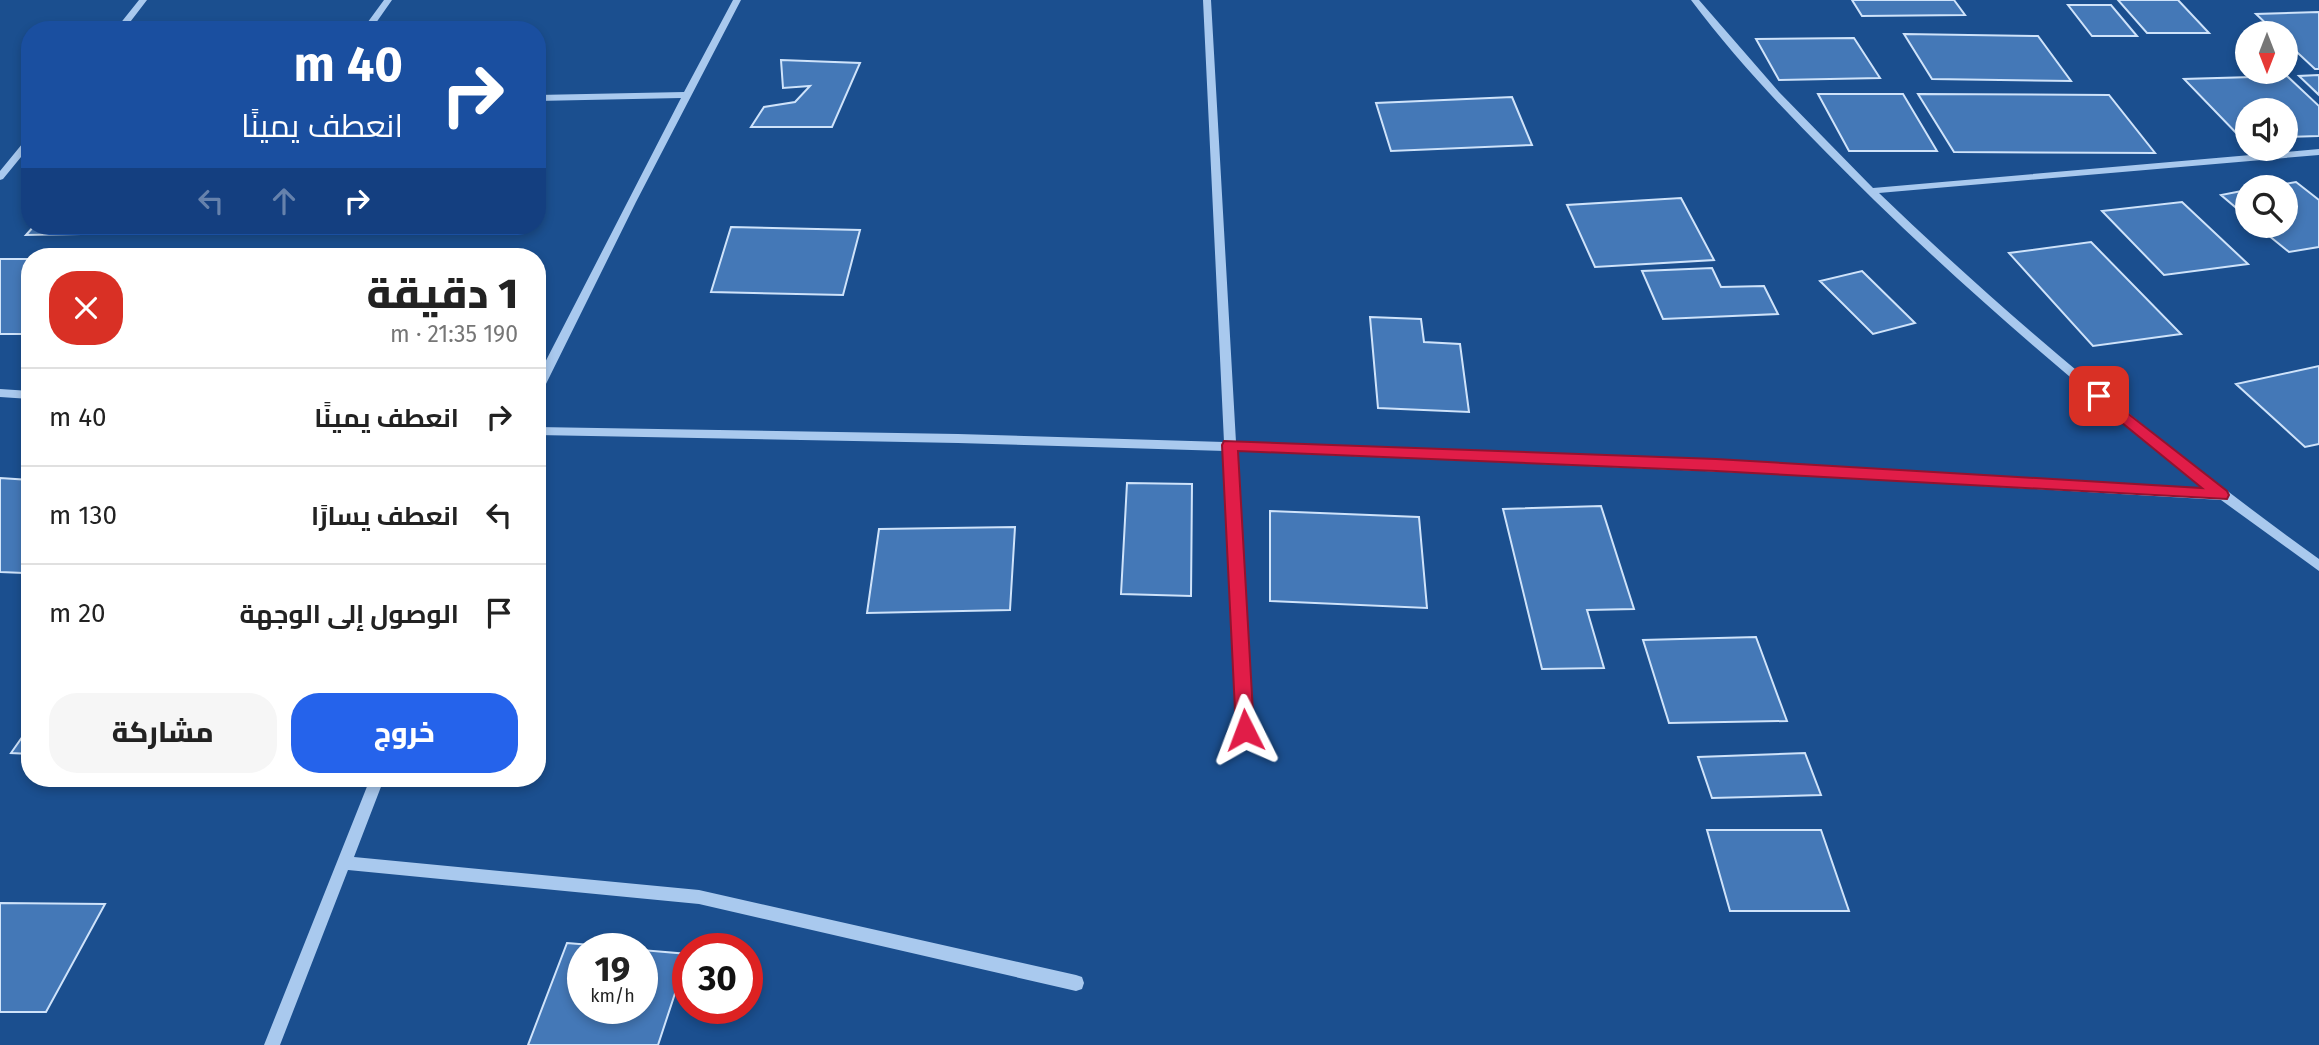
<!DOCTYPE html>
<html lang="ar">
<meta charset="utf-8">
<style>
:root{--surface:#fff;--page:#f6f6f6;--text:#222;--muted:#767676;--line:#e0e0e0;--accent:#2563eb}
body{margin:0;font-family:"Fira Sans",Cairo,sans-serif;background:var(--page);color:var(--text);direction:rtl;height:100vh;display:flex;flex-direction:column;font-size:26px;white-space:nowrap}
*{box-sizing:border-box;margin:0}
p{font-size:23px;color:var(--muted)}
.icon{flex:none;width:38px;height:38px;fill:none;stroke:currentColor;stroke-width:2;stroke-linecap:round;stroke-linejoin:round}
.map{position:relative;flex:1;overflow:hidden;direction:ltr}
.details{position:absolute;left:21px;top:248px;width:525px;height:539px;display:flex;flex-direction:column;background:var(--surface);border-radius:28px;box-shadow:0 4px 10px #0003;direction:rtl}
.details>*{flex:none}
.guide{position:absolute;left:21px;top:21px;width:525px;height:214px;border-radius:28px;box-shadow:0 4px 10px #0003;direction:rtl;background:#1a4fa0;color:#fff;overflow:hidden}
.needle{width:46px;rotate:180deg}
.controls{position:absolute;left:2235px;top:21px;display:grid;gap:14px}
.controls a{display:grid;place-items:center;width:63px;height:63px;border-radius:50%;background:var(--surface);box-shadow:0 4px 10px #0003;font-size:35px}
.speed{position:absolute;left:567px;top:933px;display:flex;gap:14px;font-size:35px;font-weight:700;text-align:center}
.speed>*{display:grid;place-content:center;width:91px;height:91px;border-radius:50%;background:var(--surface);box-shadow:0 4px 10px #0003;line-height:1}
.speed small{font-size:18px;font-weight:400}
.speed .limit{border:10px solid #d22;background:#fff;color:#111}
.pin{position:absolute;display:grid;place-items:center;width:60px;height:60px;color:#fff;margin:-30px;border-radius:14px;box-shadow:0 4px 10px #0006}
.me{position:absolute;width:77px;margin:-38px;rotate:357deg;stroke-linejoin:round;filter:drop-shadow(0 0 5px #0008)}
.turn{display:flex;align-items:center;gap:24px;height:147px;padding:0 28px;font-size:32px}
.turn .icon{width:91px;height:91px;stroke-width:2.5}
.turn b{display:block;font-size:49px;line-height:60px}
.lanes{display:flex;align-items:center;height:66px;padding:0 28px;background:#0003;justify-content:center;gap:35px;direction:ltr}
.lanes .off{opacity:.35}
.round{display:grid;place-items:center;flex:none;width:74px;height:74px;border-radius:28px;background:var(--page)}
.headline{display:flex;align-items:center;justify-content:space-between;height:119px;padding:0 28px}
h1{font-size:42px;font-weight:800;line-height:52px}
.button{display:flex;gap:14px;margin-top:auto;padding:14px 28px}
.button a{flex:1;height:80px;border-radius:28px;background:var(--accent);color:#fff;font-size:28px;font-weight:800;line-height:80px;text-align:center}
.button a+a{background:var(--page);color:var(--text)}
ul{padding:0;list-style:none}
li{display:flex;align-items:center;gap:21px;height:98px;padding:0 28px;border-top:2px solid var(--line)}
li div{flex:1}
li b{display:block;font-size:26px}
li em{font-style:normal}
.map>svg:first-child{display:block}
</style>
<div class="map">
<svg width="2319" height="1045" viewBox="0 0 2319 1045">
<rect width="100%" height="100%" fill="#1b4f8f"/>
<!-- building -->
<path fill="#4478b7" stroke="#cfe3fa" stroke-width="2" d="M1852,0H1954L1965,15L1862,16Z
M2118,0H2178L2209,33H2147Z
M2068,5H2111L2137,36H2092Z
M2319,12V69H2315L2286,42V33H2276L2256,14Z
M1904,34L2038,36L2071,81L1932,79Z
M1854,38L1880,78L1779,80L1756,39Z
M781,60L860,63L832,127H751L764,107L795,102L810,86L783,88Z
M2319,75V95L2299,76Z
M2287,76L2319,106V136L2286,137V110H2247V139H2242L2184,79Z
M1818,94H1903L1937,151H1849Z
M1918,94L2109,95L2155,153L1954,152Z
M1512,97L1532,145L1391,151L1376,103Z
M2296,182L2319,200V247L2289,252L2257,226H2286V187H2266Z
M2247,190V217L2221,195Z
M1681,198L1714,260L1595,267L1567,205Z
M2182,202L2248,264L2164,275L2102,211Z
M34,226H144L138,233L26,235Z
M731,227L860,230L843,295L711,292Z
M2091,242L2181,334L2093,346L2009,253Z
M0,259H30V334H0Z
M1712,268L1721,287L1764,286L1778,314L1663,319L1642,271Z
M1862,271L1915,323L1873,334L1820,281Z
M1370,317L1421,319L1424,342L1460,344L1469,412L1378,408Z
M2319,366V444L2305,447L2236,384Z
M0,478L30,480V565L24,573L0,572Z
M1127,483L1192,484L1191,596L1121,594Z
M1601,506L1634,609L1587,610L1604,668L1542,669L1503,509Z
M1270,511L1419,517L1427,608L1270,601Z
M1015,527L1010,610L867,613L879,529Z
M1756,637L1787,721L1669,723L1643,640Z
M30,726V754L11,753Z
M1805,753L1821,795L1712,798L1698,757Z
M1707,830H1821L1849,911H1730Z
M0,903L105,904L46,1012H0Z
M567,943L627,948H583V1008H642V950L688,954L658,1045H528Z"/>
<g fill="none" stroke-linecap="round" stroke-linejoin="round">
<!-- minor -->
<path fill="#a9c9ee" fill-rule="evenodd" d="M139,0H147L124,30H115Z
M384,0H392L371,30H362Z
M733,0H741L636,202L543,390L537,394V378L681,98L537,101V95L684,92Z
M1203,0H1211L1236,442L1800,466L2208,490C2092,398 1980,303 1874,200C1810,137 1745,72 1691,0H1699L1779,92L1873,188L2319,149V155L1879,193C2017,326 2164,447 2319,559V571L2221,500L1800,475L1236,451L1252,730L1250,734L1245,736L1240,734L1238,730L1225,451L958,443L537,435V427L958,434L1224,442Z
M30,137V146L3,179L0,180V171L27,138Z
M0,389L30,391V399L0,397Z
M370,779H384L354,857L699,890L1076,975L1082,977L1084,983L1082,989L1076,991L699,904L348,870L280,1045H264Z"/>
</g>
<!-- route -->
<path fill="#e11d48" stroke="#92132f" stroke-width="2" d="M2099,391L2227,491L2229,495L2227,499L1716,471L1238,451L1254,730L1251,736L1245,738L1239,736L1236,730L1222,445L1224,441L1716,459L2202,488L2094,400L2092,396L2094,392Z"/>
</svg>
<div class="controls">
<a><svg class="needle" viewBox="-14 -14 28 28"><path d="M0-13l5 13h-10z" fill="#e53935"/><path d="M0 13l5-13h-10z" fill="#767676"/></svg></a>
<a><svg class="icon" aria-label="sound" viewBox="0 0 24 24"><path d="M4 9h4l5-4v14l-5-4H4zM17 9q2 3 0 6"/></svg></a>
<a><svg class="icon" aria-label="search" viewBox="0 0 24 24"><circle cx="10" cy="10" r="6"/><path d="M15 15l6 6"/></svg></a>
</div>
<div class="speed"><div>19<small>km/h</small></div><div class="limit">30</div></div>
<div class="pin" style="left:2099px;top:396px;background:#d93025"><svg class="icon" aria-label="arrive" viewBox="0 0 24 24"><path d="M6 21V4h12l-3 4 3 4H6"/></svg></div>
<svg class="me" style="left:1245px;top:730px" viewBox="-20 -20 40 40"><path d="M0-17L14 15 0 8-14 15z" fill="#e11d48" stroke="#fff" stroke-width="4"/></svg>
<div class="guide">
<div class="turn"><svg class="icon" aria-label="right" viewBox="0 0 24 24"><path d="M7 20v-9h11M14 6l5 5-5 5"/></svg><div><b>40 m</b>انعطف يمينًا</div></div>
<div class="lanes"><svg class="icon off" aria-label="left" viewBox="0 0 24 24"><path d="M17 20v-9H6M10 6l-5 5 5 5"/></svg><svg class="icon off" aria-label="ahead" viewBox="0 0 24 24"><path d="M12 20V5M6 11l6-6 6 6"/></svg><svg class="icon" aria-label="right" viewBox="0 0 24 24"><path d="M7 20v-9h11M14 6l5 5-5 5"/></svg></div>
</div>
<section class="details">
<div class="headline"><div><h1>1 دقيقة</h1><p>190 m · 21:35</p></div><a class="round" style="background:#d93025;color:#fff"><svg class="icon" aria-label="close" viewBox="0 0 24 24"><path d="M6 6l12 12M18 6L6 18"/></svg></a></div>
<ul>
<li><svg class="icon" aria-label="right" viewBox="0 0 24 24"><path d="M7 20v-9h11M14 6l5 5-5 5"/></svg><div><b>انعطف يمينًا</b></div><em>40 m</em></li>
<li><svg class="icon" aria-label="left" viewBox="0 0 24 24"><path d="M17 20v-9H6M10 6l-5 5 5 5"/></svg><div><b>انعطف يسارًا</b></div><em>130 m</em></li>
<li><svg class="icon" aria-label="arrive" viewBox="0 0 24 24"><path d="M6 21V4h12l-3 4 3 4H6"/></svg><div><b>الوصول إلى الوجهة</b></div><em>20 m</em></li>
</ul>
<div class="button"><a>خروج</a><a>مشاركة</a></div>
</section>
</div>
